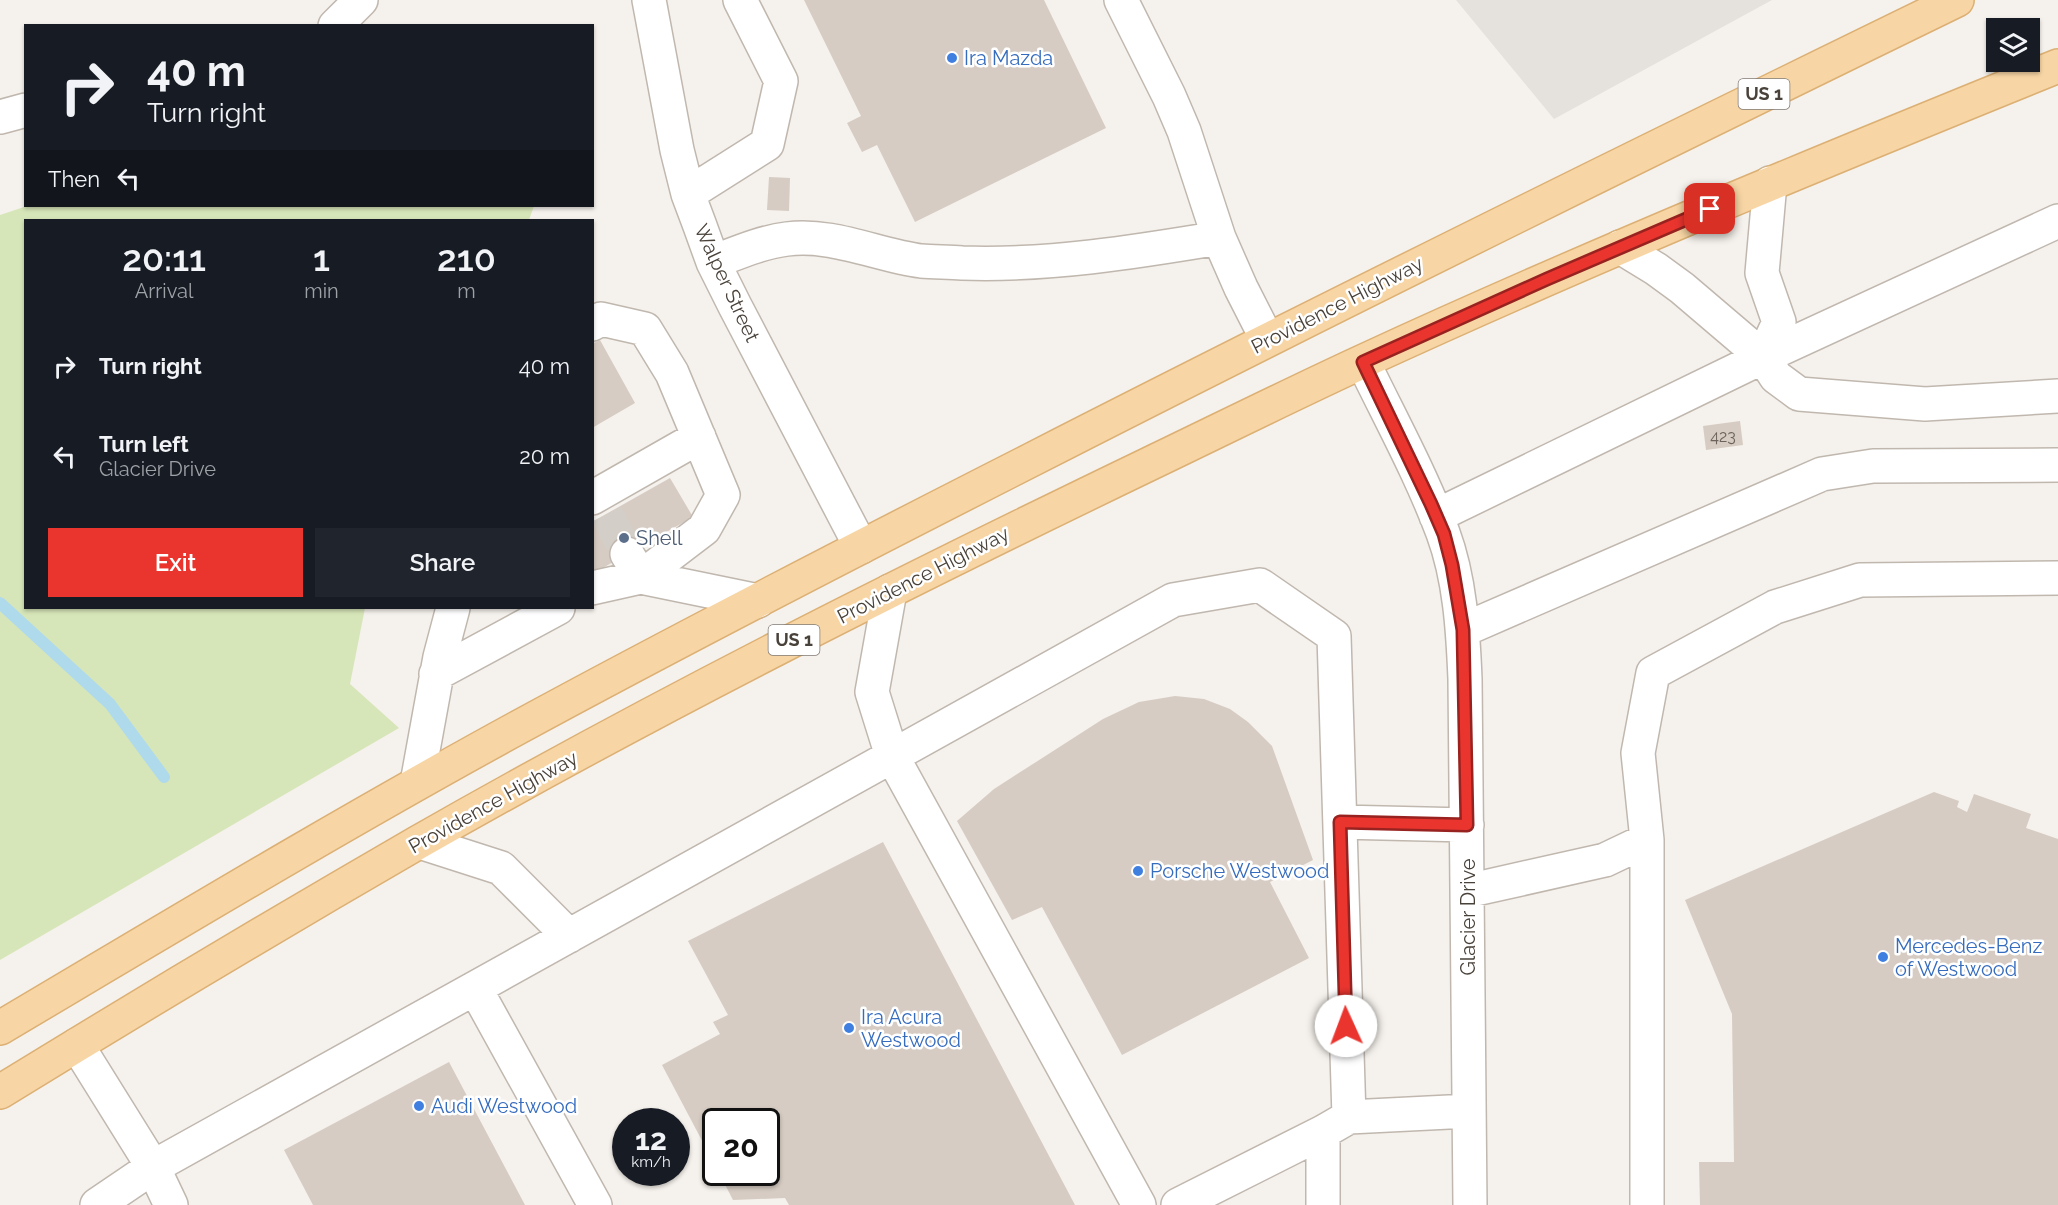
<!DOCTYPE html>
<style>
:root{--surface:#171b24;--page:#20242c;--text:#f1f3f6;--muted:#9ea1a6;--accent:#ea352f}
body{margin:0;font-family:Raleway,sans-serif;background:var(--page);color:var(--text);height:100vh;display:flex;flex-direction:column;font-size:22px;white-space:nowrap}
*{box-sizing:border-box;margin:0}
p{font-size:20px;color:var(--muted)}
.icon{flex:none;width:33px;height:33px;fill:none;stroke:currentColor;stroke-width:2;stroke-linecap:round;stroke-linejoin:round}
.map{position:relative;flex:1;overflow:hidden}
.drawer{position:absolute;left:24px;top:219px;width:570px;height:390px;display:flex;flex-direction:column;background:var(--surface);border-radius:0px;box-shadow:0 2px 4px #0004}
.drawer>*{flex:none}
.hud{position:absolute;left:24px;top:24px;width:570px;height:183px;border-radius:0px;box-shadow:0 2px 4px #0004;background:#171b24;color:var(--text);overflow:hidden}
.buttons{position:absolute;left:1986px;top:18px;display:grid;gap:12px}
.buttons a{display:grid;place-items:center;width:54px;height:54px;border-radius:0px;background:var(--surface);box-shadow:0 2px 4px #0004;font-size:30px}
.speed{position:absolute;left:612px;top:1108px;display:flex;gap:12px;font-size:30px;font-weight:700;text-align:center}
.speed>*{display:grid;place-content:center;width:78px;height:78px;border-radius:50%;background:var(--surface);box-shadow:0 2px 4px #0004;line-height:1}
.speed small{font-size:15px;font-weight:400}
.speed .limit{border:3px solid #111;border-radius:9px;background:#fff;color:#111}
.pin{position:absolute;display:grid;place-items:center;width:51px;height:51px;color:#fff;margin:-26px;border-radius:12px;box-shadow:0 3px 9px #0006}
.me{position:absolute;width:66px;margin:-33px;rotate:358deg;stroke-linejoin:round;filter:drop-shadow(0 0 4px #0008)}
.turn{display:flex;align-items:center;gap:21px;height:126px;padding:0 24px;font-size:27px}
.turn .icon{width:78px;height:78px;stroke-width:2.5}
.turn b{display:block;font-size:42px;line-height:51px}
.then{display:flex;align-items:center;height:57px;padding:0 24px;background:#0003;gap:12px;font-size:22px}
.eta{display:flex;justify-content:space-evenly;align-items:center;height:102px;text-align:center}
.eta b{font-size:36px;font-weight:600;line-height:42px}
.button{display:flex;gap:12px;margin-top:auto;padding:12px 24px}
.button a{flex:1;height:69px;border-radius:0px;background:var(--accent);color:#fff;font-size:24px;font-weight:600;line-height:69px;text-align:center}
.button a+a{background:var(--page);color:var(--text)}
ul{padding:0;list-style:none}
li{display:flex;align-items:center;gap:18px;height:90px;padding:0 24px}
li div{flex:1}
li b{display:block;font-size:22px}
li em{font-style:normal}
.map>svg:first-child{display:block}
</style>
<div class="map">
<svg width="2058" height="1205" viewBox="0 0 2058 1205">
<rect width="100%" height="100%" fill="#f5f1ec"/>
<!-- industrial -->
<path fill="#e5e1dd" d="M1456,0H1772L1554,119Z"/>
<!-- green -->
<path fill="#d7e6b9" d="M27,206H534L529,220H26V608H365L350,684L399,728L0,960V215Z"/>
<g fill="none" stroke-linecap="round" stroke-linejoin="round">
<!-- stream -->
<path stroke="#afdaec" stroke-width="12" d="M0,603L110,704L164,777"/>
</g>
<!-- building -->
<path fill="#d6ccc3" d="M804,0H1044L1106,128L915,222L877,145L862,152L847,123L861,116Z
M769,177L790,178L789,211L767,210Z
M600,340L635,403L592,428V344Z
M1740,421L1743,445L1706,450L1703,426Z
M670,478L693,517L592,574V522Z
M1175,696L1204,699L1230,709L1248,722L1272,746L1313,860L1270,882L1309,958L1122,1055L1042,907L1012,920L957,821L994,789L1103,719L1139,702Z
M1934,792L1959,801L1957,807L1967,812L1974,794L2031,814L2026,828L2058,839V1205H1700L1699,1162H1734L1732,1014L1685,900Z
M883,842L1075,1205H789L785,1198L733,1200L719,1173H766V1122H716V1167L662,1065L720,1034L713,1022L728,1015L688,941Z
M449,1062L525,1205H313L284,1150Z"/>
<g fill="none" stroke-linecap="round" stroke-linejoin="round">
<!-- minor-tunnel -->
<path stroke="#d3cec8" stroke-width="33" stroke-dasharray="33 16" stroke-linecap="butt" d="M607,514L627,554"/>
<!-- minor casing -->
<g stroke="#c0b8af" stroke-width="36">
<path id="minor" d="M649,0L677,150L688,194L700,226L713,262L735,306L861,547
M1121,0L1169,96L1184,131L1219,238L1241,288L1267,339
M335,26L361,0
M0,117L26,110
M688,194L767,144L781,81L740,0
M1620,247L1656,269L1682,288L1763,357L1776,377L1799,394L1925,404L2058,396
M713,262C737,253 762,242 787,239C832,233 877,255 921,261C934,262 949,262 962,263C1048,266 1135,252 1219,238
M592,324L601,319L645,329L672,373L723,495L704,529L641,577L592,588
M1763,357L1779,322L1762,273L1770,183
M1363,362C1390,418 1421,474 1443,533C1460,579 1463,630 1465,679L1470,1205
M592,498L699,437
M1436,516L1763,357L2058,221
M627,554L641,577L758,601
M890,591L872,692L892,756L1139,1205
M1463,630L1822,474L1873,466L2058,465
M436,674L558,608
M417,783L440,657L453,608
M1340,822L1467,825
M420,842L501,868L569,936
M1467,891L1605,860L1647,840
M475,988L595,1205
M77,1045L153,1167L171,1205
M1323,1132V1205
M97,1205L153,1167L1173,600L1260,585L1334,636L1349,1117
M1178,1205L1323,1132L1349,1117L1469,1111
M1647,1205V840L1638,753L1653,673L1775,607L1860,580L2058,578"/>
</g>
<!-- major casing -->
<g stroke="#dcb074" stroke-width="36">
<path id="major" d="M0,1028C172,926 343,823 519,727C688,635 860,547 1031,460C1338,303 1647,151 1957,0
M0,1092C138,1007 277,924 417,843C655,707 900,584 1147,465C1220,430 1292,394 1366,360C1594,255 1826,160 2058,66"/>
</g>
<!-- minor -->
<use href="#minor" stroke="#fff" stroke-width="33"/>
<!-- major -->
<use href="#major" stroke="#f7d5a4" stroke-width="33"/>
</g>
<g fill="none" stroke-linecap="round" stroke-linejoin="round">
<!-- route casing -->
<g stroke="#98221f" stroke-width="15">
<path id="route" d="M1346,1026L1340,822L1467,825L1463,630L1452,565L1444,534L1431,504L1363,362L1547,279L1710,209"/>
</g>
<!-- route -->
<use href="#route" stroke="#ea352f" stroke-width="10"/>
</g>
<!-- markers -->
<g fill="#3f7fe0" stroke="#fff" stroke-width="2">
<circle cx="952" cy="58" r="6"/>
<circle cx="1138" cy="871" r="6"/>
<circle cx="1883" cy="957" r="6"/>
<circle cx="849" cy="1028" r="6"/>
<circle cx="419" cy="1106" r="6"/>
</g>
<circle fill="#5c6f8a" stroke="#fff" stroke-width="2" cx="624" cy="538" r="6"/>
<g text-anchor="middle" stroke-width="5" stroke-linejoin="round" paint-order="stroke">
<!-- number labels -->
<g font-size="16" fill="#6c645c">
<text x="1723" y="442">423</text>
</g>
<!-- shield labels -->
<g fill="#fff" stroke="#807b75" stroke-width="1.5">
<rect x="1738.5" y="79" width="51" height="30" rx="4.5"/>
<rect x="768.5" y="625" width="51" height="30" rx="4.5"/>
</g>
<g font-size="18" font-weight="bold" fill="#49423a">
<text x="1764" y="100">US 1</text>
<text x="794" y="646">US 1</text>
</g>
<!-- shop labels -->
<g font-size="20" fill="#366cbe" stroke="#fff" text-anchor="start">
<text x="964" y="65">Ira Mazda</text>
<text x="1150" y="878">Porsche Westwood</text>
<text x="1895" y="953">Mercedes-Benz<tspan x="1895" dy="23">of Westwood</tspan></text>
<text x="861" y="1024">Ira Acura<tspan x="861" dy="23">Westwood</tspan></text>
<text x="431" y="1113">Audi Westwood</text>
</g>
<!-- street labels -->
<g font-size="20" fill="#49423a" stroke="#fff">
<text transform="translate(727 283) rotate(65)" y="7">Walper Street</text>
<text transform="translate(1337 305) rotate(-27)" y="7">Providence Highway</text>
<text transform="translate(923 575) rotate(-27)" y="7">Providence Highway</text>
<text transform="translate(493 802) rotate(-29)" y="7">Providence Highway</text>
<text transform="translate(1468 917) rotate(-90)" y="7">Glacier Drive</text>
</g>
<!-- service labels -->
<g font-size="20" fill="#4e5e75" stroke="#fff" text-anchor="start">
<text x="636" y="545">Shell</text>
</g>
</g>
</svg>
<div class="buttons">
<a><svg class="icon" aria-label="layers" viewBox="0 0 24 24"><path d="M12 4l9 5-9 5-9-5zM3 14l9 5 9-5"/></svg></a>
</div>
<div class="speed"><div>12<small>km/h</small></div><div class="limit">20</div></div>
<div class="pin" style="left:1710px;top:209px;background:#d93025"><svg class="icon" aria-label="arrive" viewBox="0 0 24 24"><path d="M6 21V4h12l-3 4 3 4H6"/></svg></div>
<svg class="me" style="left:1346px;top:1026px" viewBox="-20 -20 40 40"><circle r="19" fill="#fff"/><path d="M0-13L10 11 0 6-10 11z" fill="#ea352f"/></svg>
<div class="hud">
<div class="turn"><svg class="icon" aria-label="right" viewBox="0 0 24 24"><path d="M7 20v-9h11M14 6l5 5-5 5"/></svg><div><b>40 m</b>Turn right</div></div>
<div class="then">Then<svg class="icon" aria-label="left" viewBox="0 0 24 24"><path d="M17 20v-9H6M10 6l-5 5 5 5"/></svg></div>
</div>
<section class="drawer">
<div class="eta">
<div><b>20:11</b><p>Arrival</p></div>
<div><b>1</b><p>min</p></div>
<div><b>210</b><p>m</p></div>
</div>
<ul>
<li><svg class="icon" aria-label="right" viewBox="0 0 24 24"><path d="M7 20v-9h11M14 6l5 5-5 5"/></svg><div><b>Turn right</b></div><em>40 m</em></li>
<li><svg class="icon" aria-label="left" viewBox="0 0 24 24"><path d="M17 20v-9H6M10 6l-5 5 5 5"/></svg><div><b>Turn left</b><p>Glacier Drive</p></div><em>20 m</em></li>
</ul>
<div class="button"><a>Exit</a><a>Share</a></div>
</section>
</div>
